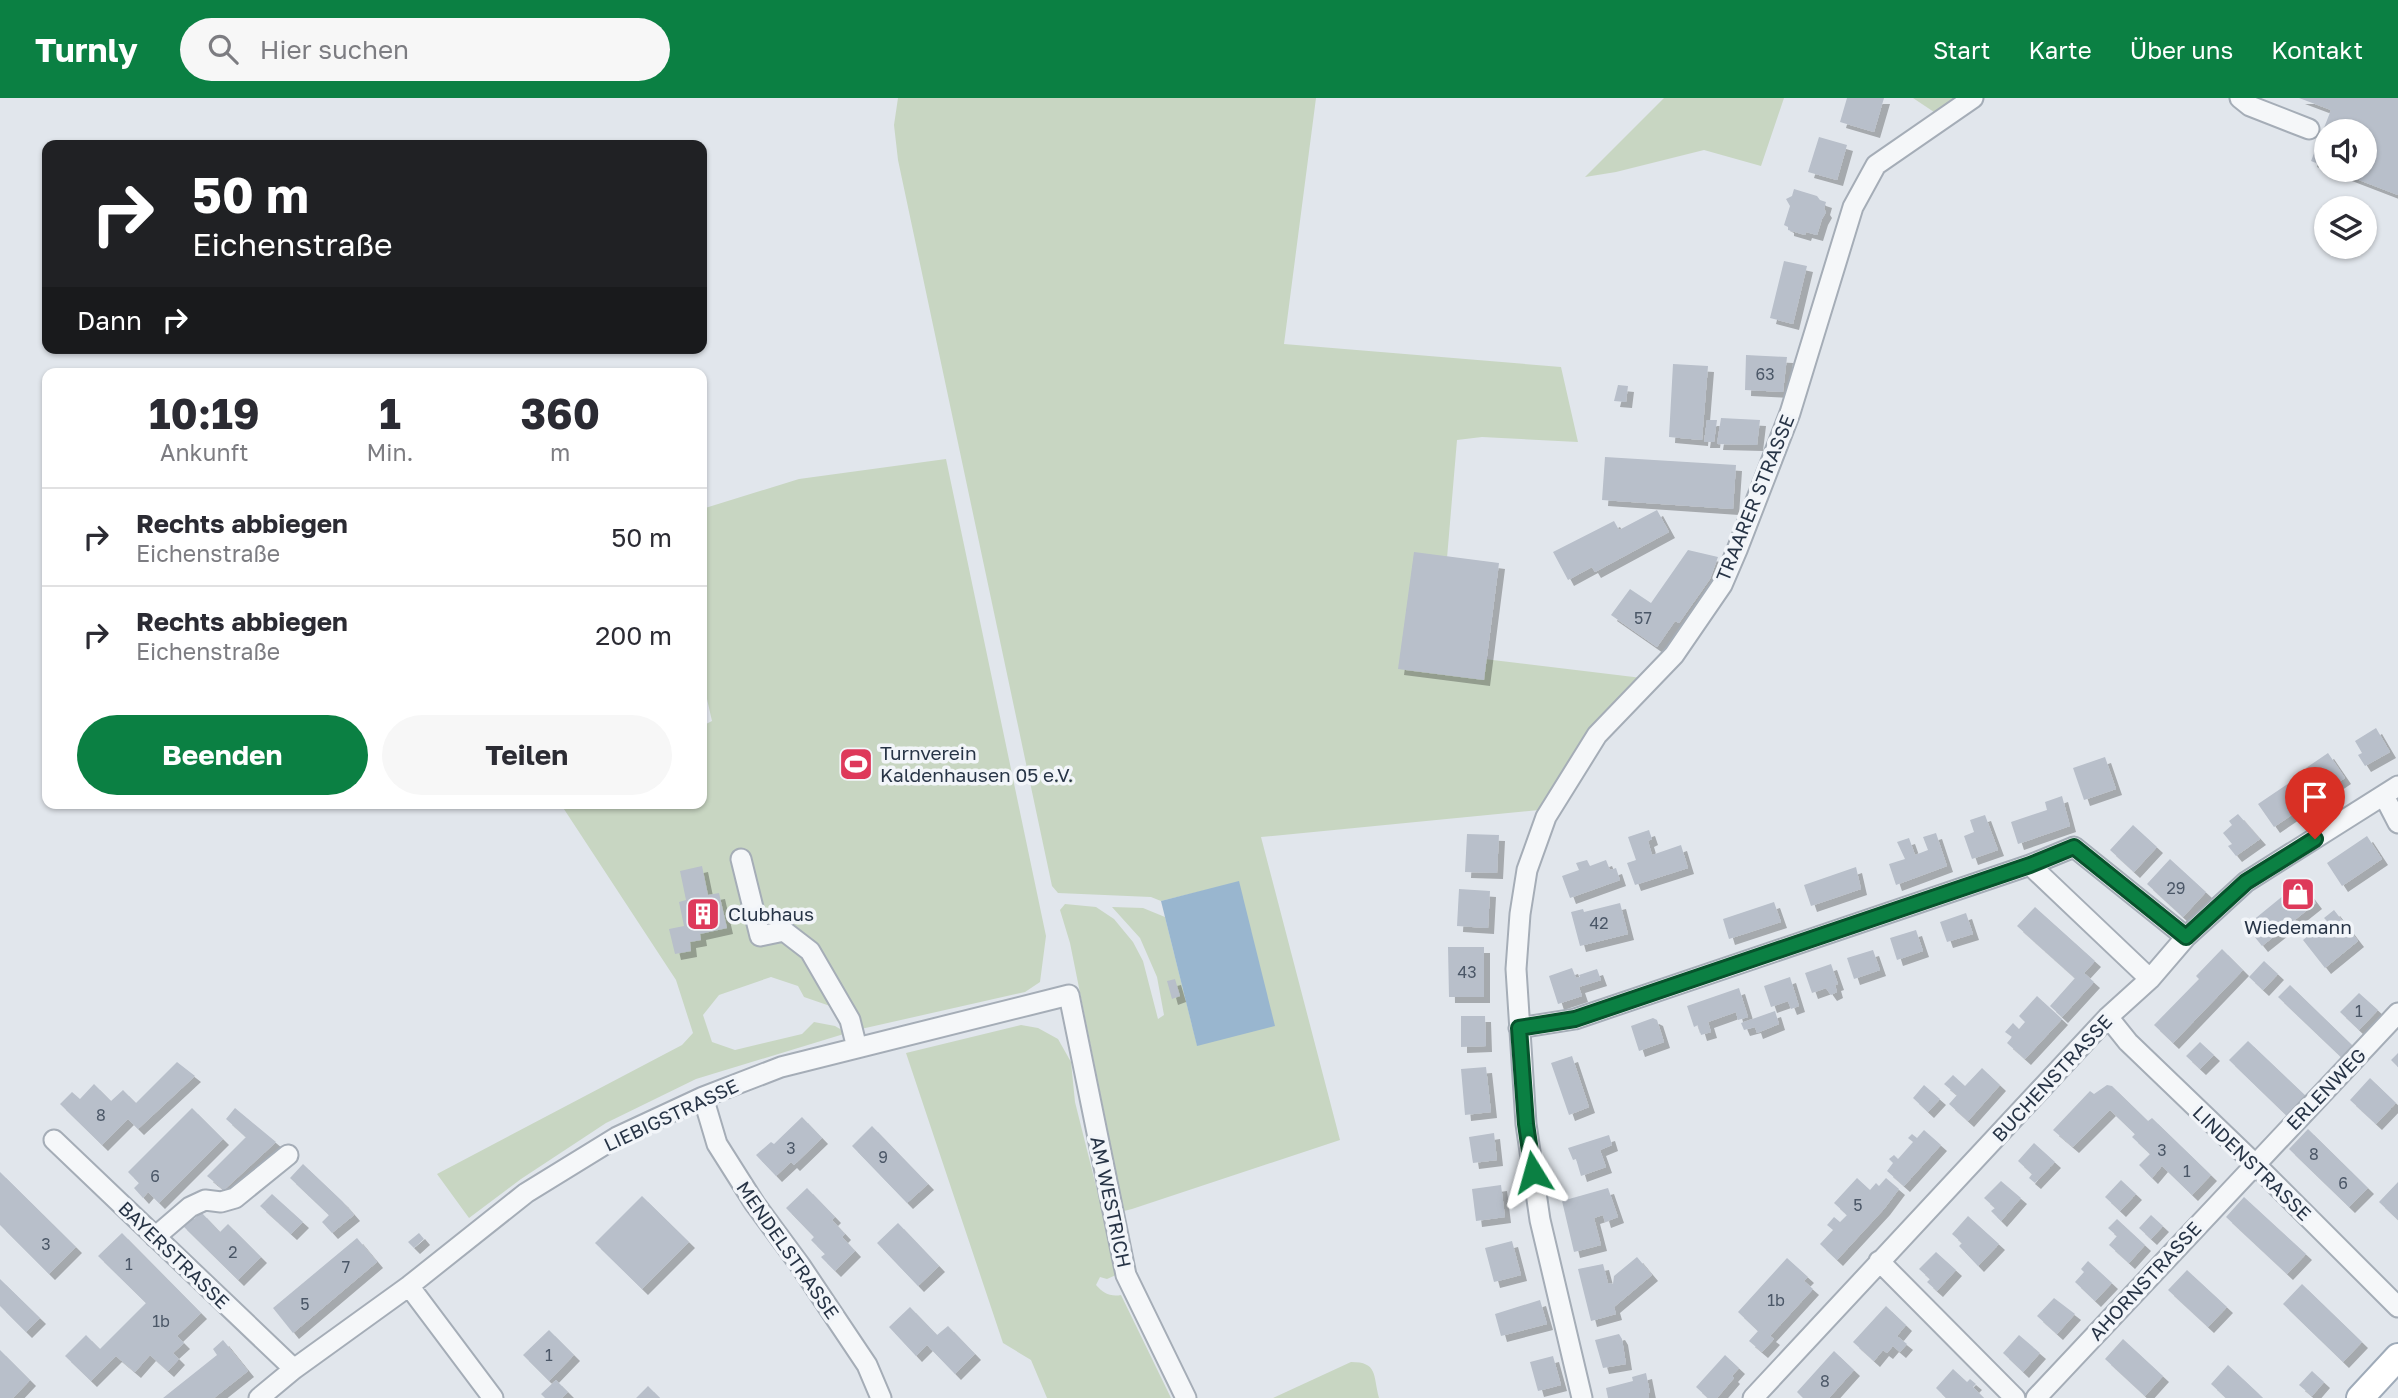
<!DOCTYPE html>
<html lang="de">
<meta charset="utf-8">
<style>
:root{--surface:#fff;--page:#f7f7f7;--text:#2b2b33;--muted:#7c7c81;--line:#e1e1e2;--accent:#0b8043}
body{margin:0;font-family:"Golos Text",sans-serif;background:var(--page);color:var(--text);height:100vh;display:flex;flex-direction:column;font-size:26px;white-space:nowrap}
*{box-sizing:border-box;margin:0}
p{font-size:23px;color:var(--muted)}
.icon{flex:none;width:38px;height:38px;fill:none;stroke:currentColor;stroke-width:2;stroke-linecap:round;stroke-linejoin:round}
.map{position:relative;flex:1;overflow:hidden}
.details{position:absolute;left:42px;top:270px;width:665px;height:441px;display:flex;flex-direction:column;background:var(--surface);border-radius:14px;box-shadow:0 2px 5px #0004}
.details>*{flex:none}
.top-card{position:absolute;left:42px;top:42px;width:665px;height:214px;border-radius:14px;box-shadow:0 2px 5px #0004;background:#202124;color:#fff;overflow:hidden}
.buttons{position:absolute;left:2314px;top:21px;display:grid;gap:14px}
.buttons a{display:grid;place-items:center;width:63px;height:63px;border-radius:50%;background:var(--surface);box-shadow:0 2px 5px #0004;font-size:35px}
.pin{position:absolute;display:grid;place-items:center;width:60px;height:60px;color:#fff;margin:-72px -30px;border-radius:50% 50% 50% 0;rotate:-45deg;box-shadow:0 0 7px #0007}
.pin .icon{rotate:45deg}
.me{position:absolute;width:77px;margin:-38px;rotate:352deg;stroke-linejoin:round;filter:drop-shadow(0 0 5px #0008)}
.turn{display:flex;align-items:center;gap:24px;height:147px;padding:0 35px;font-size:32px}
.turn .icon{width:91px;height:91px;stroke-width:2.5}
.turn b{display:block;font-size:49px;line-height:60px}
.then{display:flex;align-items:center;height:66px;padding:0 35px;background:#0003;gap:14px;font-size:26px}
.eta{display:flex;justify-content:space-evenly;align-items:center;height:119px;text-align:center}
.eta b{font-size:42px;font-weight:700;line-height:49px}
.button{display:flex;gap:14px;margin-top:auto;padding:14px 35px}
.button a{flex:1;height:80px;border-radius:42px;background:var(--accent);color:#fff;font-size:28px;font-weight:700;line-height:80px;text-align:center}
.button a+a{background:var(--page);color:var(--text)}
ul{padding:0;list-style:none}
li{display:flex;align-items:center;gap:21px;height:98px;padding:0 35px;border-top:2px solid var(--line)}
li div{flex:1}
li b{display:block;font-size:26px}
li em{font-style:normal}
header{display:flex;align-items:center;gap:42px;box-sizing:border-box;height:98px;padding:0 35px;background:var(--accent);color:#fff}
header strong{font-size:33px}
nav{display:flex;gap:38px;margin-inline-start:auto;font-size:24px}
.search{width:490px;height:63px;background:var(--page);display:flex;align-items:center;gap:18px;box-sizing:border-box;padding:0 24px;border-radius:38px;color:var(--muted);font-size:26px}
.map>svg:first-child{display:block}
</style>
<header>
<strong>Turnly</strong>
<div class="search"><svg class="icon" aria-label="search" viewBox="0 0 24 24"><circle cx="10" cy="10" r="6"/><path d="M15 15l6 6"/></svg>Hier suchen</div>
<nav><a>Start</a><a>Karte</a><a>Über uns</a><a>Kontakt</a></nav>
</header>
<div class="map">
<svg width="2398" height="1300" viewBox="0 0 2398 1300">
<defs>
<filter id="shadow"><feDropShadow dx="6" dy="6" stdDeviation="0" flood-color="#0004"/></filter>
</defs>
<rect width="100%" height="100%" fill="#e1e6ec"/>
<!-- green -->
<path fill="#c8d6c2" d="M898,0H1316L1284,246L1561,269L1578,344L1482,339L1457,342L1447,460L1451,557L1642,580L1539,712L1261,739L1340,1042L1132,1111L1124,1113L1070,845L1060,812L1065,806L1096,809L1114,821L1133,844L1143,863L1158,921L1164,917L1157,879L1140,840L1112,809L1143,810L1165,819L1197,947L1239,784L1161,803L1151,799L1058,795L1052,788L898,62L894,27Z
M1664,0H1784L1761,68L1704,52L1616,74L1585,79Z
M1913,0H1956L1934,14Z
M946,361L1046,838L1040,884L1025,894L861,931L817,845L800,849L833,909L804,899L798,888L771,879L719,897L703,917L712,944L735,952L802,936L814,924L835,928L847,935L696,981L606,1025L521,1081L469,1120L437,1076L682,947L693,935L676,882L560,705H702V628L712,623L702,579V411L799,381Z
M1021,927L1038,930L1058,941L1071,964L1075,1004L1116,1168V1177L1107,1181L1100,1179L1096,1187C1103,1195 1110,1199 1121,1197L1171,1300H1047L1031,1262L1003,1245L906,955Z
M1351,1264C1378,1264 1373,1277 1379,1300H1273Z"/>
<!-- water -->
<path fill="#99b6cf" d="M1239,783L1275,928L1197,948L1161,803Z"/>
<!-- building -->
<path fill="#b8bfca" filter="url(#shadow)" d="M1847,0H1884L1874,34L1840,24Z
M2299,0H2398V97L2333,72H2364V33H2326V69L2311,63L2331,12Z
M1819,39L1847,47L1837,82L1808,74Z
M1794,91L1817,98L1820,102L1826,104L1824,111L1826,114L1822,121L1817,137L1806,134L1805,137L1788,132V129L1784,127L1790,108L1786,101L1792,98Z
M1784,163L1807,168L1793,226L1770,220Z
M1746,257L1787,259L1783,294L1745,292Z
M1673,266L1708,268L1702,342L1669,339Z
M1618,287L1628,288L1626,304L1614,303Z
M1721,320L1760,322L1757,347L1717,346Z
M1707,322H1717L1714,344H1704Z
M1605,359L1736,367L1733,411L1602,402Z
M1657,412L1669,434L1595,474L1592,469L1568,482L1553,454L1614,423L1619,432Z
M1688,452L1718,459L1710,481L1679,525L1675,523L1657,549L1611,517L1630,491L1651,505Z
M1414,454L1499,465L1484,582L1398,571Z
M2376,630L2390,654L2365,668L2358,657L2362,655L2355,643Z
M2328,655L2345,680L2323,695L2306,670Z
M2105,659L2116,691L2084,702L2073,670Z
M2292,683L2308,706L2274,729L2258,706Z
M2062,698L2070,728L2018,746L2011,724L2047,712L2045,704Z
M2238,716L2260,741L2236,758L2228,748L2232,746L2223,735L2232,727L2229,723Z
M1985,717L1998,752L1972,761L1964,738L1974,734L1970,722Z
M2133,727L2157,749L2134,774L2110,752Z
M1649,732L1652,741L1648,743L1652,757L1681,747L1688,770L1635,787L1627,765L1636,762L1628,739Z
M1936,735L1947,768L1896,787L1889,766L1905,761L1897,744L1909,740L1915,757L1928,752L1923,739Z
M1467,736L1499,737L1497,775L1465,774Z
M2367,738L2382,761L2342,788L2327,765Z
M2170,761L2206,794L2183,819L2147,786Z
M1587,762L1590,768L1606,762L1610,772L1616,770L1620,782L1570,800L1562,778L1579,772L1576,765Z
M702,768L708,797L719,795L727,830L700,836L701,842L690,844L691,853L675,856L669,831L684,828L679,804L686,802L680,773Z
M1856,769L1861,791L1811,808L1804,787Z
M2300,784L2316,805L2262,848L2246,828Z
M1459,791L1490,793L1488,830L1457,828Z
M1774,804L1781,824L1729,841L1723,821Z
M1620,805L1628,836L1580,848L1571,814L1583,811L1584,814Z
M2035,809L2095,863L2084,875L2094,884L2062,919L2050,908L2075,880L2017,828Z
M2334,812L2358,843L2325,870L2303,842L2327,823L2324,820Z
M1966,815L1973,836L1947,844L1940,824Z
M1916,832L1923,853L1897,862L1890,840Z
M1448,849H1484V899H1449Z
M2222,851L2243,872L2173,945L2154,927L2199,881L2196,878Z
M1873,852L1880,872L1854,881L1847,860Z
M2264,863L2278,876L2263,892L2249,879Z
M1831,866L1838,886L1835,887L1837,894L1831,897L1826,890L1812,895L1805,875Z
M1572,870L1576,880L1580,879L1579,877L1597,871L1601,882L1579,889L1582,898L1558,906L1549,878Z
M1790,879L1799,908L1791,911L1788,903L1771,909L1764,888Z
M1175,881L1180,898L1172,901L1167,883Z
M2290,887L2352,947L2341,959L2278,899Z
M1739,890L1748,919L1738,922L1736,914L1708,924L1711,934L1701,937L1698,927L1694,929L1687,908Z
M2359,895L2378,912L2359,932L2340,914Z
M2037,898L2062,921L2025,961L2007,945L2012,939L2005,934L2013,925L2019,931L2025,924L2019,918Z
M1775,913L1779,926L1757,935L1755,929L1744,932L1741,925Z
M1461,918H1485L1486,948L1461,949Z
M1653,920L1657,922L1664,944L1639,953L1631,928Z
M2248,943L2308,1000L2289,1020L2229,962Z
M2200,944L2214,957L2200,971L2186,958Z
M2398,955V969L2391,962Z
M1572,958L1589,1009L1569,1017L1551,965Z
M177,964L195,978L138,1031L128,1021L102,1047L60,1006L72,994L80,1001L94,986L111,1003L123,992L136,1005Z
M1486,969L1491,1014L1465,1017L1461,971Z
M1982,970L2000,987L1968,1023L1949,1006L1957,997L1944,986L1953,977L1965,988Z
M2370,980L2396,1005L2376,1026L2350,1002Z
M1924,987L1940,1001L1928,1014L1913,1000Z
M2107,987L2112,988L2148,1023L2152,1020L2211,1077L2192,1097L2162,1068L2152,1080L2139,1067L2150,1056L2132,1039L2135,1036L2110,1012L2073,1049L2053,1032L2090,993L2094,996Z
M192,1010L223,1041L159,1105L148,1094L143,1100L134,1090L139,1085L128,1074Z
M235,1010L276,1044L224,1092L207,1078L246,1039L226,1021Z
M802,1019L822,1040L794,1067L791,1064L776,1078L756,1057L771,1044L774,1046Z
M872,1028L928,1086L907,1105L852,1048Z
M2308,1031L2368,1090L2349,1109L2289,1051Z
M1924,1032L1941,1047L1904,1088L1887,1073L1893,1065L1889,1061L1894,1057L1898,1061L1913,1044L1908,1040L1912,1036L1917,1040Z
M1494,1035L1497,1062L1473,1065L1469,1039Z
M1609,1037L1612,1047L1600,1052L1606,1069L1581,1078L1576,1061L1573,1062L1568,1050Z
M2034,1045L2055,1064L2035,1085L2029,1080L2032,1076L2018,1063Z
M303,1066L342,1103L354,1117L332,1135L322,1124L329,1117L290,1080Z
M0,1074L76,1149L49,1176L0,1127Z
M1857,1080L1870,1092L1876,1085L1879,1088L1886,1080L1899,1091L1884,1111L1837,1162L1820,1146L1833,1132L1827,1127L1834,1119L1840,1124L1847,1117L1834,1105Z
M2121,1082L2136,1096L2120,1113L2105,1099Z
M2001,1083L2021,1100L2001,1123L1991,1113L1995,1110L1984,1100Z
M2398,1084V1122L2379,1104Z
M1501,1087L1505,1119L1476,1123L1472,1091Z
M807,1090L835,1119L832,1122L845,1136L842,1139L855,1153L835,1173L821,1159L825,1156L811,1142L814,1139L786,1110Z
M1608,1090L1618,1119L1605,1124L1603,1117L1594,1120L1601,1147L1574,1154L1562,1103Z
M272,1096L303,1124L291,1136L260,1108Z
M642,1098L689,1144L642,1191L595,1145Z
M2244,1099L2306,1156L2287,1176L2226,1119Z
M201,1114L220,1134L228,1126L261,1159L238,1182L181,1126L190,1118L194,1121Z
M2151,1117L2163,1128L2151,1141L2139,1130Z
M1968,1118L1999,1146L1978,1168L1959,1148L1962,1145L1952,1136Z
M2117,1121L2145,1147L2129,1165L2109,1147L2117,1138L2108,1130Z
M898,1125L939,1168L918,1188L877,1145Z
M122,1135L201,1215L177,1238L184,1245L173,1255L179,1261L168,1273L150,1257L135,1274L116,1258L91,1283L65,1258L86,1237L100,1251L146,1205L98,1158Z
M419,1135L424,1141L414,1150L408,1144Z
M357,1140L377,1164L293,1235L273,1210Z
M1512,1143L1521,1177L1494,1184L1485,1150Z
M1936,1154L1956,1172L1937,1193L1927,1184L1930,1181L1919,1171Z
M1637,1159L1652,1177L1614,1209L1616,1216L1591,1223L1578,1171L1603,1166L1608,1185L1613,1186L1614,1178Z
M1787,1160L1808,1179L1804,1183L1813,1191L1770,1238L1774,1241L1762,1254L1749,1243L1758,1233L1738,1214Z
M2088,1163L2112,1185L2095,1203L2075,1184L2084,1174L2081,1171Z
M2187,1172L2227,1209L2208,1229L2168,1192Z
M0,1181L40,1220L26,1234L0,1208Z
M2302,1186L2362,1244L2343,1264L2283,1206Z
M2054,1200L2075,1216L2057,1236L2037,1218Z
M1540,1202L1547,1226L1501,1238L1495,1216Z
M1886,1208L1906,1227L1897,1238L1907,1246L1900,1254L1893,1248L1887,1255L1883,1252L1874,1263L1853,1244Z
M910,1209L937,1237L948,1228L975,1256L955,1276L927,1247L916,1258L889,1229Z
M549,1232L574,1257L549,1283L523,1257Z
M1619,1236L1622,1241L1626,1266L1603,1270L1595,1242Z
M2019,1237L2040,1255L2023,1274L2003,1255Z
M2123,1241L2163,1278L2145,1298L2105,1261Z
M223,1242L248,1273L214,1300H163L217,1257L213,1251Z
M0,1252L30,1282L13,1300H0Z
M1834,1253L1854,1272L1829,1300H1803L1797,1294Z
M1725,1257L1739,1270L1732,1278L1734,1280L1717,1300H1708L1696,1289Z
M1553,1258L1561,1287L1538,1293L1530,1264Z
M2228,1267L2258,1295L2263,1300H2226L2211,1286Z
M1953,1271L1967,1284L1970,1281L1976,1286L1973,1289L1984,1300H1946L1936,1290Z
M2312,1273L2324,1284L2312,1298L2299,1287Z
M1646,1275L1650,1295H1648L1649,1300H1608L1606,1290L1633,1283L1632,1279Z
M556,1282L568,1294L562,1300H545L541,1296Z
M648,1288L660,1300H636Z"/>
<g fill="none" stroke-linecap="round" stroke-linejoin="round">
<!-- minor casing -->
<g stroke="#a5adb7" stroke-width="23">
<path id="minor" d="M2240,0L2250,8L2309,31
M2384,698L2398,725
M741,761L760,838L784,833L810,853L850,922L857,950
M2030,767L2150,881
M2108,919L2128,944L2255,1066L2398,1209
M1519,930L1575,921L2030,767L2074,749L2186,839
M703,999L717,1046L755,1106L800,1167L867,1267L881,1300
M54,1042L294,1271
M155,1139L190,1109L205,1102L221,1104L235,1100L288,1057
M1879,1163L2015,1300
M409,1188L493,1300
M259,1300L294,1271L409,1188L526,1095L617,1039L703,999L781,969L1069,897L1126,1177L1186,1300
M1582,1300L1540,1122L1526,1026L1516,871L1520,816L1527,772L1546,719L1597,637L1674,557L1722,487L1737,452L1790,315L1853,109L1876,67L1973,0
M1753,1300L2108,919L2150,881L2186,839L2246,784L2398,688
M2036,1300L2398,915"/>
</g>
<!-- major casing -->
<g stroke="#9fabb9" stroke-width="30">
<path id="major" d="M2360,1300L2398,1259"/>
</g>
<!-- minor -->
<use href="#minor" stroke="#f5f7f9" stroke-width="19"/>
<!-- major -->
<use href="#major" stroke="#fff" stroke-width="26"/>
</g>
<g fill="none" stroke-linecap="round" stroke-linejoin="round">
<!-- route casing -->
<g stroke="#07532c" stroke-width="18">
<path id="route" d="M1533,1074L1526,1026L1519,930L1575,921L2030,767L2074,749L2186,839L2246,784L2315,741"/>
</g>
<!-- route -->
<use href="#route" stroke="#0b8043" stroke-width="12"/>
</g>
<!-- icons -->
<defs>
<g id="stadium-square" transform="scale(1.75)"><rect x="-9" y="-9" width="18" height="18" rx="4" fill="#de395a" stroke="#f2f5f9"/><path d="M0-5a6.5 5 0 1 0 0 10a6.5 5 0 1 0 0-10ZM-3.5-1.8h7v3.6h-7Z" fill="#fff"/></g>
<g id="shop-square" transform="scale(1.75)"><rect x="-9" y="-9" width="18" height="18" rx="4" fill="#de395a" stroke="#f2f5f9"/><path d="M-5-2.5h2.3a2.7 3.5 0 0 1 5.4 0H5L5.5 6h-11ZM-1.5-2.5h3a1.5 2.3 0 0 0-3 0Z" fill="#fff"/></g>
<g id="building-square" transform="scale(1.75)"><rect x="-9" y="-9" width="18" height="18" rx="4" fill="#de395a" stroke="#f2f5f9"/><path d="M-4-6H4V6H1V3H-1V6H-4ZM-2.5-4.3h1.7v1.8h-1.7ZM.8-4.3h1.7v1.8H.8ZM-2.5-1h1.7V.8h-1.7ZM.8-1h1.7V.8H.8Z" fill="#fff"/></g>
</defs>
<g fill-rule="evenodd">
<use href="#stadium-square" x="856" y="666"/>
<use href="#shop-square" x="2298" y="796"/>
<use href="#building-square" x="703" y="816"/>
</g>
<g text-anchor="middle" stroke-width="7" stroke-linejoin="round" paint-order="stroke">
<!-- number labels -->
<g font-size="16" fill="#4b5767">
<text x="1765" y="282">63</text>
<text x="1643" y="526">57</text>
<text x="2176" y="796">29</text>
<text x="1599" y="831">42</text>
<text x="1467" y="880">43</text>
<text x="2359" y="919">1</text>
<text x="101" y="1023">8</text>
<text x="791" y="1056">3</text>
<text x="2162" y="1058">3</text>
<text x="2314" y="1062">8</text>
<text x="883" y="1065">9</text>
<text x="2187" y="1079">1</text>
<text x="155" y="1084">6</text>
<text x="2343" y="1091">6</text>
<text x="1858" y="1113">5</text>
<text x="46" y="1152">3</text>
<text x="233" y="1160">2</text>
<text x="129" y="1172">1</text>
<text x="346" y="1175">7</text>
<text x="1776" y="1208">1b</text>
<text x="305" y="1212">5</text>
<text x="161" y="1229">1b</text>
<text x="549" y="1263">1</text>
<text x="1825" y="1289">8</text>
</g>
<!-- street labels -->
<g font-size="19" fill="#273446" stroke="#f2f5f9">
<text transform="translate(1755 400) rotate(-68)" y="7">TRAARER STRASSE</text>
<text transform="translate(2052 980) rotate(-47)" y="7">BUCHENSTRASSE</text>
<text transform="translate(2326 991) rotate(-46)" y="7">ERLENWEG</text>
<text transform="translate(671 1017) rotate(-25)" y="7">LIEBIGSTRASSE</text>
<text transform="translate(2252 1065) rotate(44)" y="7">LINDENSTRASSE</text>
<text transform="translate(1111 1104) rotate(78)" y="7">AM WESTRICH</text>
<text transform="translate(788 1152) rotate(55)" y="7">MENDELSTRASSE</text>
<text transform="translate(174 1157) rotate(44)" y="7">BAYERSTRASSE</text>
<text transform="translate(2145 1183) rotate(-47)" y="7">AHORNSTRASSE</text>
</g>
<!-- poi labels -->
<g font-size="19" fill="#273446" stroke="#f2f5f9" text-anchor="start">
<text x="880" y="662">Turnverein<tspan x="880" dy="22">Kaldenhausen 05 e.V.</tspan></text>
<text x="728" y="823">Clubhaus</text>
<text x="2298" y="836" text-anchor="middle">Wiedemann</text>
</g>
</g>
</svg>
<div class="buttons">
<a><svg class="icon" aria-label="sound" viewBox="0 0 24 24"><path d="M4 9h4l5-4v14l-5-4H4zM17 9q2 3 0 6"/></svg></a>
<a><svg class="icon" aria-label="layers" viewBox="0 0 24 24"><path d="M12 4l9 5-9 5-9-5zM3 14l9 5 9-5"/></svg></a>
</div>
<div class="pin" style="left:2315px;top:741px;background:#d93025"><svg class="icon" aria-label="arrive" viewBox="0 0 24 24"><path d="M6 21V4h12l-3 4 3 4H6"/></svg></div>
<svg class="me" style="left:1533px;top:1074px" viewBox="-20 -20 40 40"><path d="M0-17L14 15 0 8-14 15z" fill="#0b8043" stroke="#fff" stroke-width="4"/></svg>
<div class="top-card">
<div class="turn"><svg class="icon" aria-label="right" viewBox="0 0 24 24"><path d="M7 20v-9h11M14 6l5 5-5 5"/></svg><div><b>50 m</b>Eichenstraße</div></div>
<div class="then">Dann<svg class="icon" aria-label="right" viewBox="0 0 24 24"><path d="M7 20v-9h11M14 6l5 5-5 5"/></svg></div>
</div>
<section class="details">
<div class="eta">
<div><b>10:19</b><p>Ankunft</p></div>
<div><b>1</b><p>Min.</p></div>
<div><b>360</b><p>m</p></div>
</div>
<ul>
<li><svg class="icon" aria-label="right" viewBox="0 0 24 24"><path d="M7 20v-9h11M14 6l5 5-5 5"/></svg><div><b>Rechts abbiegen</b><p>Eichenstraße</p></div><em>50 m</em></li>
<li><svg class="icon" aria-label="right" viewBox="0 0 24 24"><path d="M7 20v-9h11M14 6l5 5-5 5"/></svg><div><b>Rechts abbiegen</b><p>Eichenstraße</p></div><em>200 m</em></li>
</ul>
<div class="button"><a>Beenden</a><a>Teilen</a></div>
</section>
</div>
